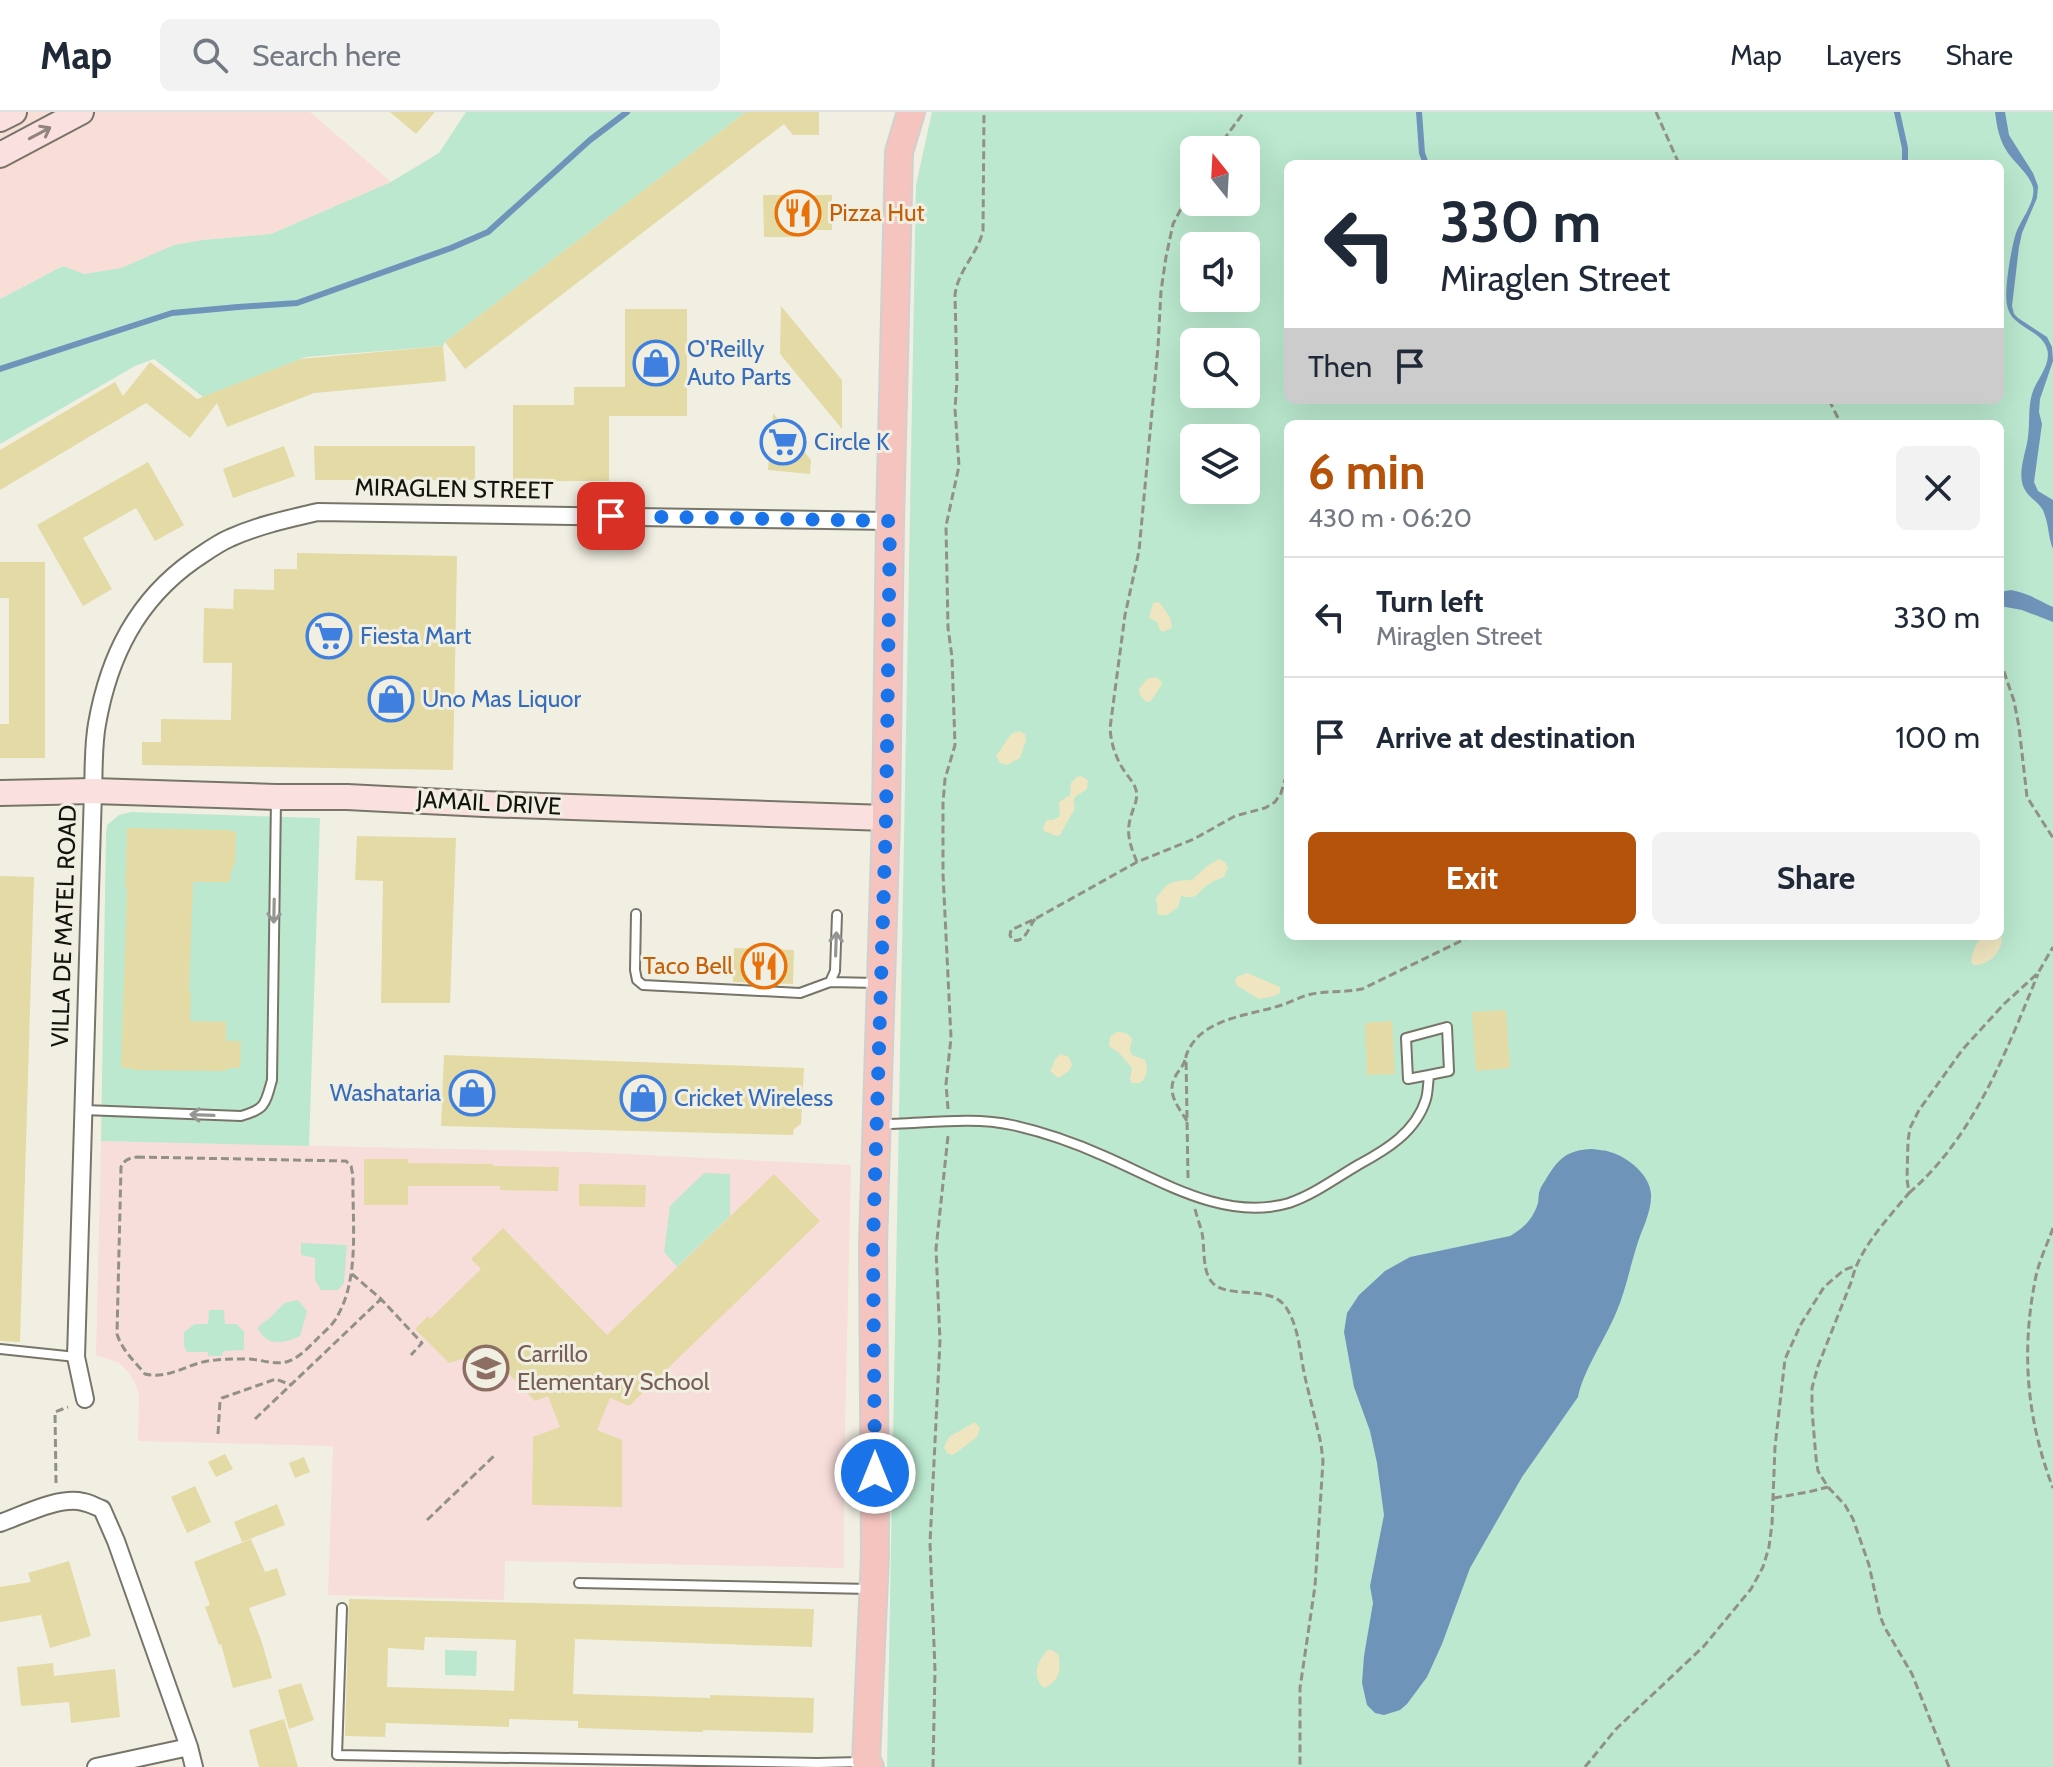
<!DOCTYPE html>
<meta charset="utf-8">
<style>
:root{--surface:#fff;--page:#f2f2f3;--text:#1f2937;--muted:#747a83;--line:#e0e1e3;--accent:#b45309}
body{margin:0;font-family:Cabin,sans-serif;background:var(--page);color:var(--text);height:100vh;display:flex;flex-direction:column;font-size:30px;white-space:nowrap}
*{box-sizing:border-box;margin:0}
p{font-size:26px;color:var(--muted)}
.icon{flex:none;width:44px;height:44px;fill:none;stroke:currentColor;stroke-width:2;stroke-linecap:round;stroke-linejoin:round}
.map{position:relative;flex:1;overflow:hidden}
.details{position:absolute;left:1284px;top:308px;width:720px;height:520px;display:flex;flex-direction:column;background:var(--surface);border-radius:12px;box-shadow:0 8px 32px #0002}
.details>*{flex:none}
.hud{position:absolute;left:1284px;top:48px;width:720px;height:244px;border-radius:12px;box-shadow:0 8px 32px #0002;background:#fff;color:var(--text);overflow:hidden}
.needle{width:52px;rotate:342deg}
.fabs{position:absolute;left:1180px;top:24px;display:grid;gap:16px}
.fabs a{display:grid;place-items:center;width:80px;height:80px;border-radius:12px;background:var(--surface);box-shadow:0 8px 32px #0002;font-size:40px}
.pin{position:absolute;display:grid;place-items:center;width:68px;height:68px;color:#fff;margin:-34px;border-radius:16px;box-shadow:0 4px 12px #0006}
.me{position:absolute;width:88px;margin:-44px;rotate:0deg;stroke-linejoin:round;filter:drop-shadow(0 0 6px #0008)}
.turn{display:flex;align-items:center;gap:28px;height:168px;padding:0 24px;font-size:36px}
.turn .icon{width:104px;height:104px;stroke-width:2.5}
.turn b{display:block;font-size:56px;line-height:68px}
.then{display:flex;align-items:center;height:76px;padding:0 24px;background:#0003;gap:16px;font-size:30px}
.round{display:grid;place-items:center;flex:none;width:84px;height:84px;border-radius:12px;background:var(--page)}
.overview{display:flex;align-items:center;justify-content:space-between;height:136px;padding:0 24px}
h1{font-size:48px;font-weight:800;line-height:60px;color:var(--accent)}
.action{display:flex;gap:16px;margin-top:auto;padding:16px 24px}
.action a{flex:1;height:92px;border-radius:12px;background:var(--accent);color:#fff;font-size:32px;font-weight:800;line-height:92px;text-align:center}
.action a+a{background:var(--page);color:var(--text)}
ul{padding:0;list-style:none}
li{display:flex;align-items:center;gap:24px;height:120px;padding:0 24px;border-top:2px solid var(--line)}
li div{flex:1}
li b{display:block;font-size:30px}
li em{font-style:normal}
header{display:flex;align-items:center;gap:48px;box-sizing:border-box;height:112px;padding:0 40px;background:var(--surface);border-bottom:2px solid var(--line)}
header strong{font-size:38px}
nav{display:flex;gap:44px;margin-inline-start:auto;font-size:28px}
.search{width:560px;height:72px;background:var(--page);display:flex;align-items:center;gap:20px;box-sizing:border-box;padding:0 28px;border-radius:12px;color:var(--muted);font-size:30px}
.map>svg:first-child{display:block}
</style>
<header>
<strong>Map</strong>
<div class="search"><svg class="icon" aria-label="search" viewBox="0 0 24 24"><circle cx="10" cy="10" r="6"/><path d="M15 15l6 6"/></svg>Search here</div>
<nav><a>Map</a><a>Layers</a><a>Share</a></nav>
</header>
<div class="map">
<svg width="2053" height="1655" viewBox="0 0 2053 1655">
<rect width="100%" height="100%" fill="#f1efe2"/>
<!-- industrial -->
<path fill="#f8ded7" d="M0,0H310L391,70L271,122L203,128L174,133L121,156L83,162L63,154L0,187Z"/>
<!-- education -->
<path fill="#f8dedb" d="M101,1029L583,1040L851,1053L844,1365V1456L505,1449L504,1488L328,1483L333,1334L138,1329L139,1284L136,1273L129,1261L119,1251L96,1243Z"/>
<!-- green -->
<path fill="#bbe8cf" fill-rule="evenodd" d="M466,0H746L445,230L443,234L306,245L203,285L154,247L135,254L0,332V187L63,154L84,162L121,156L174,133L203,128L271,122L391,70L439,41Z
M932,0H2053V1655H887L916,73ZM1194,38H1246V90H1194ZM1288,52H2000V288H1288ZM1194,134H1246V186H1194ZM1194,230H1246V282H1194ZM1288,312H2000V824H1288ZM1194,326H1246V378H1194Z
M131,700L320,706L309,1034L101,1029L106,723L107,713L119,703Z
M704,1061L730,1062V1104L677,1155L664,1140L670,1094Z
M301,1131L347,1133L344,1171L338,1178H321L315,1168V1146L301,1143Z
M298,1188L307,1199L300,1224C284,1232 266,1235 258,1216C262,1210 269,1208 274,1202C283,1192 283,1190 298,1188Z
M209,1198H224L225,1212H237L244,1220V1238L223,1239L222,1244H208V1240H187L184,1234V1220L195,1212H208Z
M445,1538L477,1539L476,1564L445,1563Z"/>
<!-- sand -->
<path fill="#efe5c0" d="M1159,490L1170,505L1172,516L1163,520L1160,518L1157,510L1149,506L1153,491Z
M1156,565L1161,569L1162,572L1151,589L1146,590L1140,583L1139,577L1147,567Z
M1019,619L1025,622L1026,628L1020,646L1007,653L1000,651L996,644L1011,622Z
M1081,664L1088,668L1087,677C1078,685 1071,681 1075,696L1060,723L1056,724L1044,719L1043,715L1047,708H1053L1060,704L1059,690L1070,683L1071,671L1077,665Z
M1219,747L1225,750L1228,755L1224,765C1220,767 1215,768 1211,771C1196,778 1201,789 1181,784L1178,795L1167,803H1158L1156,787C1168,769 1172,769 1192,768L1207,754Z
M1984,824H1998L2002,827C2001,841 1988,854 1973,853L1971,849C1972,840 1976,829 1984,824Z
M1247,861L1280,875V881L1275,884L1259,887L1236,873L1235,869L1237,865Z
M1117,920C1124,920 1128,921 1132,927L1130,937L1132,943L1145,948C1148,956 1148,965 1140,971H1132L1130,967L1132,956L1119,941L1109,934L1110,925Z
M1061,942L1069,945L1072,953L1069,959L1058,966L1050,959L1056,946Z
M975,1310L980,1316L977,1325L953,1343L947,1341L944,1335L949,1325Z
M1048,1538H1052L1058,1542C1062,1557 1059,1570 1044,1576C1031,1566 1037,1548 1048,1538Z"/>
<!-- water -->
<path fill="#6f94ba" d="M1995,0H2005L2009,23L2033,61L2038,74L2037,86L2022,121L2019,135L2012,194L2014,202L2018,206L2047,225L2052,235L2053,249L2040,287L2039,300L2042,312L2034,370L2038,379L2053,388V437C2048,425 2049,413 2044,401C2041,391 2030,387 2025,378C2016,362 2026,342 2028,325C2030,310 2028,296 2032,282C2036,268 2052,252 2047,237C2041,217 2011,216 2007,193C2004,177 2011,137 2016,121C2021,107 2036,90 2033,75C2029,62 2015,51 2008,41C1999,28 1997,15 1995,0Z
M2011,478C2028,481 2038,488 2053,495V510L2022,498L2000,494V480Z
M1592,1037C1598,1038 1605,1038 1610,1040C1628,1045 1650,1063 1651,1082C1652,1098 1643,1115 1638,1130C1630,1154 1626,1178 1616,1201C1605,1227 1583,1259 1578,1285L1522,1365L1470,1456L1442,1532L1427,1565L1407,1592L1400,1598L1384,1603L1375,1601L1367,1593L1362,1571L1364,1544L1373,1491L1370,1474L1384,1403L1377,1351L1370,1319L1354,1275L1344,1220L1347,1201L1359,1183L1385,1159L1410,1145L1510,1124C1524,1116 1533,1107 1538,1091C1539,1086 1538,1082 1540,1078C1540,1076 1545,1069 1546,1067C1559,1046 1567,1038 1592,1037Z"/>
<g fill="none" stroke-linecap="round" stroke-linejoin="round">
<!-- stream -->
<path stroke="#6f94ba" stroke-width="6" d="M1419,0L1422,41L1426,52
M1897,0L1905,36V52
M0,257L172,201L238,195L297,191L451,136L488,120L590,28L627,0"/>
</g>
<!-- building -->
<path fill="#e3daa5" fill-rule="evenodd" d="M390,0H435L416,22Z
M746,0H819V23H793L784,12L465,257L445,230Z
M763,83H832V118H800V125H764Z
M781,194L842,268V317L780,242Z
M625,197H687V304H609V369H513V293H574V275H625Z
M443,234L446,269L314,281L227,315L217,291L190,326L146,291L0,378V338L115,270L123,284L150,250L197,287L301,247Z
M773,301L811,348L810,362L768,358Z
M284,334L295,364L233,386L223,357Z
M314,334H475V368H315Z
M148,350L184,413L155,429L136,396L83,426L112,477L83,494L37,413Z
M297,441L457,444L453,658L142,653V630H161V607L231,608L232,551H203L204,496L233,497L234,477L274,478V457H297Z
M0,450H45V646H0V612H9V486H0Z
M127,716L227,718L236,720L235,753H233V759H231L230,770H193L189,881H191L190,909L226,910V929H241L240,956H229L228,958L220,959L131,958V956H121L127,776H125Z
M357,724L456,726L450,891H381L383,769L355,768Z
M0,764L34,765L20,1230L0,1229Z
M734,836L794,838L793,872L733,870Z
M1506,898L1510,956L1476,959L1472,900Z
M1392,909L1395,962L1367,963L1365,911Z
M444,943L804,956L801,1012L794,1017L793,1023L441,1014Z
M364,1047H408V1051L493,1052V1054L559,1055L558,1079L500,1078V1074H408V1093H364Z
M774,1062L820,1109L629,1294L610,1286L597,1318L622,1328V1395L532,1393L533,1325L560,1315L548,1284L535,1289L487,1239L449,1251L415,1217L428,1204L430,1207L481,1157L471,1147L503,1116L607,1223Z
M579,1072L646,1073L645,1095L579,1094Z
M225,1342L233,1357L216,1365L208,1350Z
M304,1345L310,1360L295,1366L289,1351Z
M195,1374L211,1410L187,1421L171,1385Z
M277,1392L285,1413L242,1430L234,1410Z
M251,1427L265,1460L277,1456L286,1483L249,1496L262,1531L272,1566L233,1576L221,1532L219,1533L205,1495L210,1493L194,1450Z
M69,1449L91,1524L50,1536L41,1503L0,1510V1475L31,1470L28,1461Z
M349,1487L814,1497L812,1535L575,1527L573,1582L710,1586V1583L814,1586L813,1621L703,1618V1620L578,1616V1609L509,1607V1615L386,1611L385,1625L345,1624ZM425,1525L516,1528L514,1579L387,1575L388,1536L424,1538Z
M53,1551L54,1564L115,1557L120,1605L71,1611L69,1590L21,1594L17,1555Z
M301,1571L314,1608L289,1617L278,1578Z
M284,1607L298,1655H259L249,1618Z"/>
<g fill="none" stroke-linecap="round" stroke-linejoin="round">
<!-- lane casing -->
<g stroke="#777569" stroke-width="12">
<path id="lane" d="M636,802L635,858L637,868L643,873L800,881L830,870L835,859L837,803
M830,870L877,871
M84,998L241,1004C266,997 265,992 272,968L276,687
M879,1012C921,1012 972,1004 1012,1013C1044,1020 1075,1031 1104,1044C1160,1068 1224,1110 1289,1091C1313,1083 1336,1066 1358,1053C1386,1038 1416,1020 1426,987C1428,980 1428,971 1429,963L1449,959L1447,915L1406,926L1408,967L1429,963
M0,1237L76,1245
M579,1471L870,1477
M342,1496L337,1643L817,1651L861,1650"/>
</g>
<!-- street casing -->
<g stroke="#777569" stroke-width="20">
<path id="street" d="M85,1287L76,1245L93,679C94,657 93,634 97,612C109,544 137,488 194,448C206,440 218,431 230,426C259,413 288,407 318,400L890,409
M0,1411C23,1403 59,1384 83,1390C90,1391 96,1395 102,1397L116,1429L189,1635L194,1655
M96,1655L189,1635"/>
</g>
<!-- secondary casing -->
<g stroke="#777569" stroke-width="28">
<path id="secondary" d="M0,7L14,0
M0,43L81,0
M0,681L93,679L276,685H347L484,692L886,706"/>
</g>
<!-- primary casing -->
<g stroke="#d0d0cf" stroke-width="30">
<path id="primary" d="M870,1655L866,1649L875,1443L873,1132L886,706L890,409L899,40L911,0"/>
</g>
<!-- path -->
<path stroke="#929187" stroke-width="3" stroke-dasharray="8 4" stroke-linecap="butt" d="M1656,0L1679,52
M1216,38L1244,0
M1829,288L1841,312
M2000,548L2014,589L2019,615L2027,685L2053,726
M1137,750C1131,736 1126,722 1130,708C1132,697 1139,688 1136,678C1134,670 1127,664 1123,657C1115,644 1111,631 1110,616L1125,503L1139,439L1158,235L1161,179L1166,145L1173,112L1194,72
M1035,807C1028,816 1026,831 1012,828L1010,823L1011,818L1035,807L1137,750L1194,727L1235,704L1265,696L1275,690L1281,681L1288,658
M1185,948C1183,955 1178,959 1175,965C1166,981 1179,996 1187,1009
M948,997L946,972L951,926L943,762V690L945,667L955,633L952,545L948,516L946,414L959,354L955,297L957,268L955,183C958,158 977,143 983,119L984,0
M137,1045L346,1049L351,1054L353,1064C352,1108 360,1164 338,1203C334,1212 325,1219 318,1226C310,1234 300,1245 289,1249C275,1254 261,1247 247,1247C236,1247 226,1247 216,1248C190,1249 171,1268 145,1262C134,1249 122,1238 117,1222L121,1055C124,1048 129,1046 137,1045Z
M1188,1066L1186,944C1199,906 1248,904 1282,893C1294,889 1305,882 1318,881C1333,879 1347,880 1362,877L1471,824
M1909,1081C1974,1025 2006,940 2038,862
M1195,1097C1197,1105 1200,1113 1202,1121C1205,1135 1202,1157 1211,1169C1224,1188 1269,1172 1285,1194C1299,1213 1300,1243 1305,1265C1310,1287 1316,1309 1321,1332L1323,1349L1315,1474L1300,1576V1655
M2053,1116C2047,1133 2038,1151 2035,1169C2021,1241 2027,1308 2053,1376
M352,1162L381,1187L422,1231L411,1243
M255,1307L381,1187
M218,1322L220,1289L222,1286L276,1267L291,1273
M56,1371L55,1300L68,1295
M1774,1386L1808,1380L1828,1375
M427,1408L494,1344
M933,1655L935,1558L930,1431L940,1229L936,1137L948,1024
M1585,1655L1616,1617L1704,1534L1751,1477L1763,1455L1769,1435L1772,1412L1775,1335L1785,1247L1801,1212L1824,1175L1844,1158L1855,1154
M1949,1655L1912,1562L1885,1516L1880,1504L1869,1453L1853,1407L1845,1393L1828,1375L1818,1359L1816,1346L1812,1298V1276L1818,1254L1852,1168C1858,1138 1889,1105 1909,1081L1907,1067L1908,1029L1910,1016L1919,998L1963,937L2004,892L2038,861L2053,835"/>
<!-- lane -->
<use href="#lane" stroke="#fff" stroke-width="8"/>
<!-- street -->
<use href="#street" stroke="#fff" stroke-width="16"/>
<!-- secondary -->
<use href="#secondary" stroke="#fae1df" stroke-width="24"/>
<!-- primary -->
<use href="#primary" stroke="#f5c4bf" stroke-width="26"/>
</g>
<!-- one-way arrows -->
<defs><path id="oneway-shaft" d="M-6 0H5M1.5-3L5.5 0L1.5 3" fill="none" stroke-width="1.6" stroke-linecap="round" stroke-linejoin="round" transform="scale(2)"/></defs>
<use stroke="#928581" href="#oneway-shaft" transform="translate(40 21) rotate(-28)"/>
<g stroke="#959593">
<use href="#oneway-shaft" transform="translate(274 799) rotate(91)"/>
<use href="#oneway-shaft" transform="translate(836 832) rotate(-88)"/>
<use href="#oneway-shaft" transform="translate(202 1003) rotate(-178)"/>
</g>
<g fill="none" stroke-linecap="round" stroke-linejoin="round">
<!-- route -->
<path stroke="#1a73e8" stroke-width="14" stroke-dasharray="0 25.2" d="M611,404L890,409L886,706L873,1132L875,1361"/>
</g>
<!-- icons -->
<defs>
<g id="restaurant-ring" transform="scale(2.3)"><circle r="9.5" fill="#f1efe2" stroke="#e8710a" stroke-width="1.5"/><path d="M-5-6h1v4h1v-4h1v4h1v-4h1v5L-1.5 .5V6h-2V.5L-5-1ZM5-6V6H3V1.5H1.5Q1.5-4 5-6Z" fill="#e8710a"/></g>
<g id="shop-ring" transform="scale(2.3)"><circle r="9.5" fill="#f1efe2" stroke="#3f7fe0" stroke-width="1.5"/><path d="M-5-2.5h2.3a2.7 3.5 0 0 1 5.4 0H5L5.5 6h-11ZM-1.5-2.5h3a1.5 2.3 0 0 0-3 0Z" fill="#3f7fe0"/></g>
<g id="supermarket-ring" transform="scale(2.3)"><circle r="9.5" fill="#f1efe2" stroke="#3f7fe0" stroke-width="1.5"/><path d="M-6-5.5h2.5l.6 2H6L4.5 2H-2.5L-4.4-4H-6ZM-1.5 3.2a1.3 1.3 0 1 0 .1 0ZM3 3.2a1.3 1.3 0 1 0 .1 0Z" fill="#3f7fe0"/></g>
<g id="school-ring" transform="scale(2.3)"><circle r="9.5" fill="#f1efe2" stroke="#8d6e63" stroke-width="1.5"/><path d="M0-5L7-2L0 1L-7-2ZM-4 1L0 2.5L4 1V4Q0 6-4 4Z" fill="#8d6e63"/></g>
</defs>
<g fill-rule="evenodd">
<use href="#restaurant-ring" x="798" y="101"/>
<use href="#shop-ring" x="656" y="251"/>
<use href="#supermarket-ring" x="783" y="330"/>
<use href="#supermarket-ring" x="329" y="524"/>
<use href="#shop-ring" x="391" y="587"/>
<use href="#restaurant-ring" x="764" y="854"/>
<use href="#shop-ring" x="472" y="981"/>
<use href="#shop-ring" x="643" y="986"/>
<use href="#school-ring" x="486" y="1256"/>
</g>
<g text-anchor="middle" stroke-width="6" stroke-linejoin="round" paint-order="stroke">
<!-- food labels -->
<g font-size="24" fill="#c56008" stroke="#f1efe2" text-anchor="start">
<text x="829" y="109">Pizza Hut</text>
<text x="733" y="862" text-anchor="end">Taco Bell</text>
</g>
<!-- shop labels -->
<g font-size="24" fill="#366cbe" stroke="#f1efe2" text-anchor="start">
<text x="687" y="245">O'Reilly<tspan x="687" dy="28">Auto Parts</tspan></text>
<text x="814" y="338">Circle K</text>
<text x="360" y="532">Fiesta Mart</text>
<text x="422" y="595">Uno Mas Liquor</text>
<text x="441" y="989" text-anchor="end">Washataria</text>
<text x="674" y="994">Cricket Wireless</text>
</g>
<!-- street labels -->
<g font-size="24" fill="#14140f" stroke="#f1efe2">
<text transform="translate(454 377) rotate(1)" y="8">MIRAGLEN STREET</text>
<text transform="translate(489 691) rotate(3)" y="8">JAMAIL DRIVE</text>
<text transform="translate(64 814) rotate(-88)" y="8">VILLA DE MATEL ROAD</text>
</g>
<!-- education labels -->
<g font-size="24" fill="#785e54" stroke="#f1efe2" text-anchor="start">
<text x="517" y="1250">Carrillo<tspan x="517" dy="28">Elementary School</tspan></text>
</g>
</g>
</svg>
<div class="fabs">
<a><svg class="needle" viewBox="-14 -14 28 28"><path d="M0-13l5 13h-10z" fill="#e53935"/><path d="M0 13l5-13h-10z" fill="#747a83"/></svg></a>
<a><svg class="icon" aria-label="sound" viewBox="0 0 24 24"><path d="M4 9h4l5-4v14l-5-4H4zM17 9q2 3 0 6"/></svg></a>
<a><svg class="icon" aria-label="search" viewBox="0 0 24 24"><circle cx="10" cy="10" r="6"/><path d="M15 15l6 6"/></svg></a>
<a><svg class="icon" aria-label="layers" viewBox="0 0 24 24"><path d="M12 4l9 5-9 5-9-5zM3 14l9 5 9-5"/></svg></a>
</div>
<div class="pin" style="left:611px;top:404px;background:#d93025"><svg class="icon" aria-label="arrive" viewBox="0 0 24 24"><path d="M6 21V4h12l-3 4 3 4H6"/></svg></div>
<svg class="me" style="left:875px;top:1361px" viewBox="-20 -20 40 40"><circle r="17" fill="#1a73e8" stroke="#fff" stroke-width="3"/><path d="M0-11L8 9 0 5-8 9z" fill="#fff"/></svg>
<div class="hud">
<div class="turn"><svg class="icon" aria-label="left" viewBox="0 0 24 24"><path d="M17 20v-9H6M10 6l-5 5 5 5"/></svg><div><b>330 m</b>Miraglen Street</div></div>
<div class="then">Then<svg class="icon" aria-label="arrive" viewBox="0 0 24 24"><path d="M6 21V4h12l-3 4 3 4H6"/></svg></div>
</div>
<section class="details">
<div class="overview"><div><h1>6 min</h1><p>430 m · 06:20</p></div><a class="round"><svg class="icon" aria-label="close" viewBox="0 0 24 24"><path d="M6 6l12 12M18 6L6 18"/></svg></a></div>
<ul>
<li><svg class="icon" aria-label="left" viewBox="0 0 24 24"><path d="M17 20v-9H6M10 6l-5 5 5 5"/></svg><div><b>Turn left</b><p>Miraglen Street</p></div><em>330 m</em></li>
<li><svg class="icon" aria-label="arrive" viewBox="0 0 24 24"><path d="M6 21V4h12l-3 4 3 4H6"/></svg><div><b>Arrive at destination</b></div><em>100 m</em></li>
</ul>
<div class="action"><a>Exit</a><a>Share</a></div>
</section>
</div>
